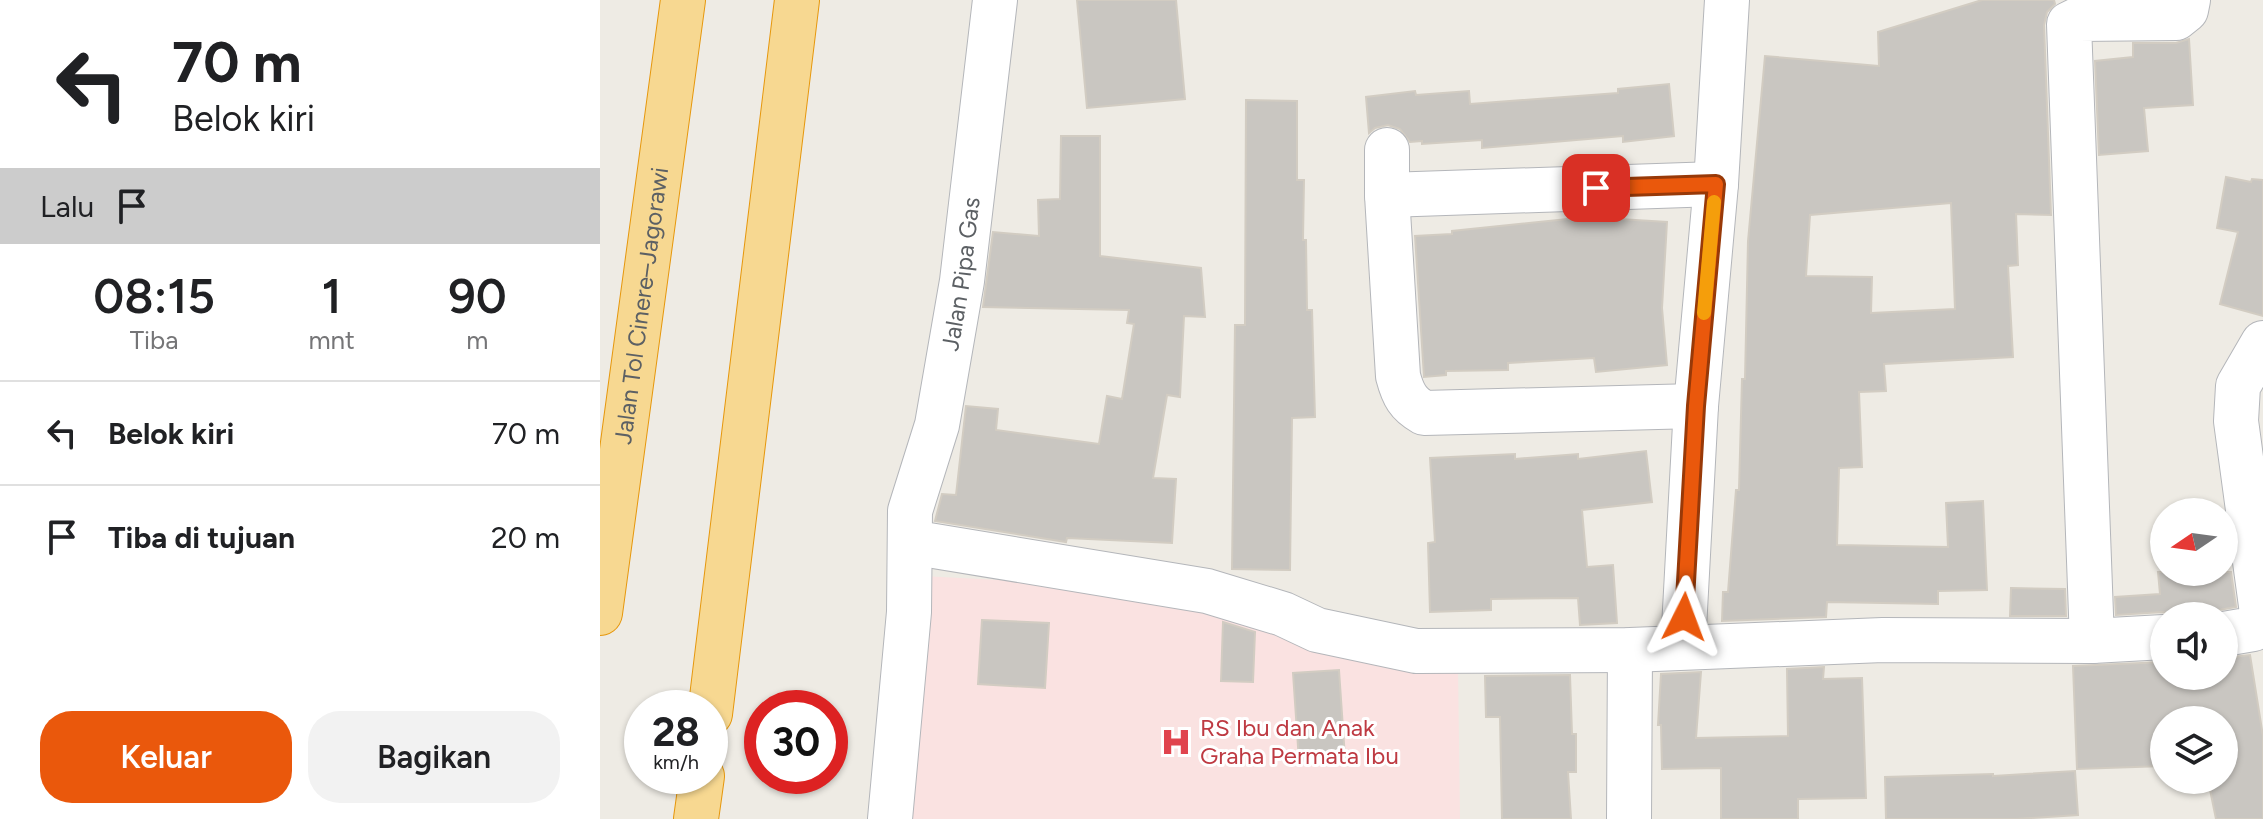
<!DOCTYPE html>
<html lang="id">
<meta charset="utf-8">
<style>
:root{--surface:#fff;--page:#f2f2f2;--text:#202124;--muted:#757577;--line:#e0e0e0;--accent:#ea580c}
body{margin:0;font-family:Figtree,sans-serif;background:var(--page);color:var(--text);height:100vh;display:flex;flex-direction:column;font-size:30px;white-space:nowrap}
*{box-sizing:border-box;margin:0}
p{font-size:26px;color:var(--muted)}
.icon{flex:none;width:44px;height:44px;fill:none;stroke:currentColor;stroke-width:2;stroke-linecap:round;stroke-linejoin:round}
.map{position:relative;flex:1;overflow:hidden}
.side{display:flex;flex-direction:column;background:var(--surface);width:600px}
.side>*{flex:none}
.hud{background:#fff;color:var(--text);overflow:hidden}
.needle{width:52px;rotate:257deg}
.fabs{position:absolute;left:1550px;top:498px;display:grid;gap:16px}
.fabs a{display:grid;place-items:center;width:88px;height:88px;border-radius:50%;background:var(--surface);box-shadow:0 2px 6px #0004;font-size:40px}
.speed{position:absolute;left:24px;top:690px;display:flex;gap:16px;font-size:40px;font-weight:700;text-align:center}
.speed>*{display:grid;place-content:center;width:104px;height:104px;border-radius:50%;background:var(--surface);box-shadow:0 2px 6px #0004;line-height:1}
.speed small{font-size:20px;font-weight:400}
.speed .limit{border:12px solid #d22;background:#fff;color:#111}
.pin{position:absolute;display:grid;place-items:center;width:68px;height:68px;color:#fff;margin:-34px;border-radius:16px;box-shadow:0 4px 12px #0006}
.me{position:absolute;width:88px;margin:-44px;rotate:3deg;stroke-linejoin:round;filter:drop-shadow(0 0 6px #0008)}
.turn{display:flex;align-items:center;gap:28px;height:168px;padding:0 40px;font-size:36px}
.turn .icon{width:104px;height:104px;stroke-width:2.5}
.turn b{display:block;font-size:56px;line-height:68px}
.then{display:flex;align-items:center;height:76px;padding:0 40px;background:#0003;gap:16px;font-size:30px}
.eta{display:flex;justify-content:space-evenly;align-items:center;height:136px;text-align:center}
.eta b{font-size:48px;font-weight:600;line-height:56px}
.action{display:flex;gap:16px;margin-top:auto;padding:16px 40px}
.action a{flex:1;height:92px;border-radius:32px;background:var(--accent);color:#fff;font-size:32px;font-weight:600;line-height:92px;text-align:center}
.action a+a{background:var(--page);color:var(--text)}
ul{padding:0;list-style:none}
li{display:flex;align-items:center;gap:24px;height:104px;padding:0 40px;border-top:2px solid var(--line)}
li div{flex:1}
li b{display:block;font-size:30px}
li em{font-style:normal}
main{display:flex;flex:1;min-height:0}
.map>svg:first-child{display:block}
</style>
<main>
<section class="side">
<div class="hud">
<div class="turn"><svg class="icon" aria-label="left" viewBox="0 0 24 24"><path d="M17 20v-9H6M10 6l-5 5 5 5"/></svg><div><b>70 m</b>Belok kiri</div></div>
<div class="then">Lalu<svg class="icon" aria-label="arrive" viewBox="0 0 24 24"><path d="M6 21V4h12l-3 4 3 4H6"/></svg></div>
</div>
<div class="eta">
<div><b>08:15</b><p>Tiba</p></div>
<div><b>1</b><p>mnt</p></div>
<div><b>90</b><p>m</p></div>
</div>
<ul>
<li><svg class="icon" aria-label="left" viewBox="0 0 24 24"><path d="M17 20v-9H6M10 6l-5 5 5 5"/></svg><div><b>Belok kiri</b></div><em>70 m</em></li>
<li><svg class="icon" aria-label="arrive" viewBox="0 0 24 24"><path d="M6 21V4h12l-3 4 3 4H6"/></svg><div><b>Tiba di tujuan</b></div><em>20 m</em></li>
</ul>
<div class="action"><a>Keluar</a><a>Bagikan</a></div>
</section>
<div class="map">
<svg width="1663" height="819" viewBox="0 0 1663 819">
<rect width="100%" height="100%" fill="#eeebe4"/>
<!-- medical -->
<path fill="#fae2e1" d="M303,575L607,591L858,665L860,819H290Z"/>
<!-- building -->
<path fill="#c9c6c1" stroke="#d2ccc2" stroke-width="2" fill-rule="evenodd" d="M477,0H576L585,99L487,108Z
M1382,0H1454L1455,4L1447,12L1444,25L1451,215L1416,214L1418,265L1408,266L1413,357L1284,364L1286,391L1259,392L1262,467L1239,468L1237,545L1348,547L1346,503L1383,501L1387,590L1338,591V604L1227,602L1226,617L1122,621L1123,592H1128L1136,490H1139L1142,379H1145L1148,241L1165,56L1279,66L1278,32ZM1351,203L1355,309L1271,313L1272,277L1206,276L1210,215Z
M1589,39L1593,105L1544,108L1548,151L1499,155L1495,61L1533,57V43H1576Z
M1069,84L1074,136L1023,142V136L882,148V140L822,144V141L810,142L800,129L788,125L775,128L769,133L766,97L815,91L816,95L869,91L870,104L1018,93V89Z
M646,100L697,101V180H704L703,240H706L707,310H712L715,417L692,418L690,570L632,569L635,325H645Z
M461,136H500V256L601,268L605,317L584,316L580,397L567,395L553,478L576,479L572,543L467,538L466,542L335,521L342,494L356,495L366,406L398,409L396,430L499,444L507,396L522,399L534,324L527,323L529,310L383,307L393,232L439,236L438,200L460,199Z
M1626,177L1651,182L1652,179L1663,180V316L1620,304L1638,232L1617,228Z
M987,217L1067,222L1062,308L1067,365L996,372L994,358L908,363V370L846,371V375L824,377L815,236L852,234V231Z
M1046,451L1052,502L982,510L987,567L1013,565L1017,623L980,625L978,598L891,599V610L830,612L828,543L835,542L830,458L915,454V459L978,454V459Z
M1558,572H1631L1636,607L1619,610L1607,616H1577L1563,612L1516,615L1515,597L1560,594Z
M1411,588L1465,589L1466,616H1410Z
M382,620L449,623L445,688L378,684Z
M623,622L655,632L653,682L621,681Z
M1650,655L1663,736V819H1616L1608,780H1624V720H1564V766L1477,769L1473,666L1564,662V676H1624V658Z
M1224,667L1223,679L1262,678L1266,798L1198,799V819H1121V768L1062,769L1061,725H1058L1061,674L1101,672L1096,738L1188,736L1187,669Z
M739,670L745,758L699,761L693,673Z
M970,675L972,734H976V772H968L971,819H902L900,717H886L885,676Z
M1475,771L1478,815L1416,819H1286L1285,777L1393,774V776Z"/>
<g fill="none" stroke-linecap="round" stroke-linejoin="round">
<!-- minor casing -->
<g stroke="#b4b6ba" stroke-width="46">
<g id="minor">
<path d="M787,150V195L798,376C803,395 808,404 824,413L1096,406"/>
<path d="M787,195L1116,184"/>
<path d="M310,542L607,591L683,614L717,630L816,651L1030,650L1283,640L1492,641L1564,637"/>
<path d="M1624,634L1653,629L1662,613L1636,421L1638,386L1663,343"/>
<path d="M1492,641L1469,24L1479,19L1576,18L1586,10L1588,0"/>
<path d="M1083,647L1096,406L1116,184L1127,0"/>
<path id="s1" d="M290,819L309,612L310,511L337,425L362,281L395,0"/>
<path d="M1029,819L1030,650"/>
</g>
</g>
<!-- motorway casing -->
<g stroke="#e6970c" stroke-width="46">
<g id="motorway">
<path id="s2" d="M0,613L83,0"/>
<path d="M110,714L197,0"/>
<path d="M96,819L102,776"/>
</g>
</g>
<!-- minor -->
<use href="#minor" stroke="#fff" stroke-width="44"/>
<!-- motorway -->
<use href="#motorway" stroke="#f7d891" stroke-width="44"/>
</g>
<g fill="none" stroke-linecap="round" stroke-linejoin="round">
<!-- route casing -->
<g stroke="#983908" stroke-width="20">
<path id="route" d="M996,188L1116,184L1096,406L1084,617"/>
</g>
<!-- route -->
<use href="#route" stroke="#ea580c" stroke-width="14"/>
<!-- slow -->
<path stroke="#f59e0b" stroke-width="14" d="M1104,313L1114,202"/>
</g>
<!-- icons -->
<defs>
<g id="hospital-bare" transform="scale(2.4)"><path d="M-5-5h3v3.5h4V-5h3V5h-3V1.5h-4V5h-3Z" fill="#e0444e" stroke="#fff" stroke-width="2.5" paint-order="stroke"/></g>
</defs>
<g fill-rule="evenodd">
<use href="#hospital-bare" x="576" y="742"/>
</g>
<g text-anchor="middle" stroke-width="6" stroke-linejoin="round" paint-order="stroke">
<!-- street labels -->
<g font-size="24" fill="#5c6064" stroke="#fff">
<text dy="8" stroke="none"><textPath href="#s1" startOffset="552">Jalan Pipa Gas</textPath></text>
<text dy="8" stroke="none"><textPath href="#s2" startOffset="310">Jalan Tol Cinere–Jagorawi</textPath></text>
</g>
<!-- health labels -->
<g font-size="24" fill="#be3a42" stroke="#fff" text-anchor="start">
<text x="600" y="736">RS Ibu dan Anak<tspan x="600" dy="28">Graha Permata Ibu</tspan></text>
</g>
</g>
</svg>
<div class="fabs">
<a><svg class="needle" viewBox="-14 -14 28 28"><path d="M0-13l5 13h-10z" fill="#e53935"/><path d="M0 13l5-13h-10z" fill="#757577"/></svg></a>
<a><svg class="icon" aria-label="sound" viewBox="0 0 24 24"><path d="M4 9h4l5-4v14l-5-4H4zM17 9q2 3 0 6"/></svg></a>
<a><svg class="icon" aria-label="layers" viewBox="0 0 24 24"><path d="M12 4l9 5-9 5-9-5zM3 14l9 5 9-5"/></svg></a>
</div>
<div class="speed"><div>28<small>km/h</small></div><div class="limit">30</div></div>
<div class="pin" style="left:996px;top:188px;background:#d93025"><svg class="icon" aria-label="arrive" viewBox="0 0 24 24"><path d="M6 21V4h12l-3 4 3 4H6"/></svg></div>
<svg class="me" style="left:1084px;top:617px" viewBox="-20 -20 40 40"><path d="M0-17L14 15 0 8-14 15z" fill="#ea580c" stroke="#fff" stroke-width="4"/></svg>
</div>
</main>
